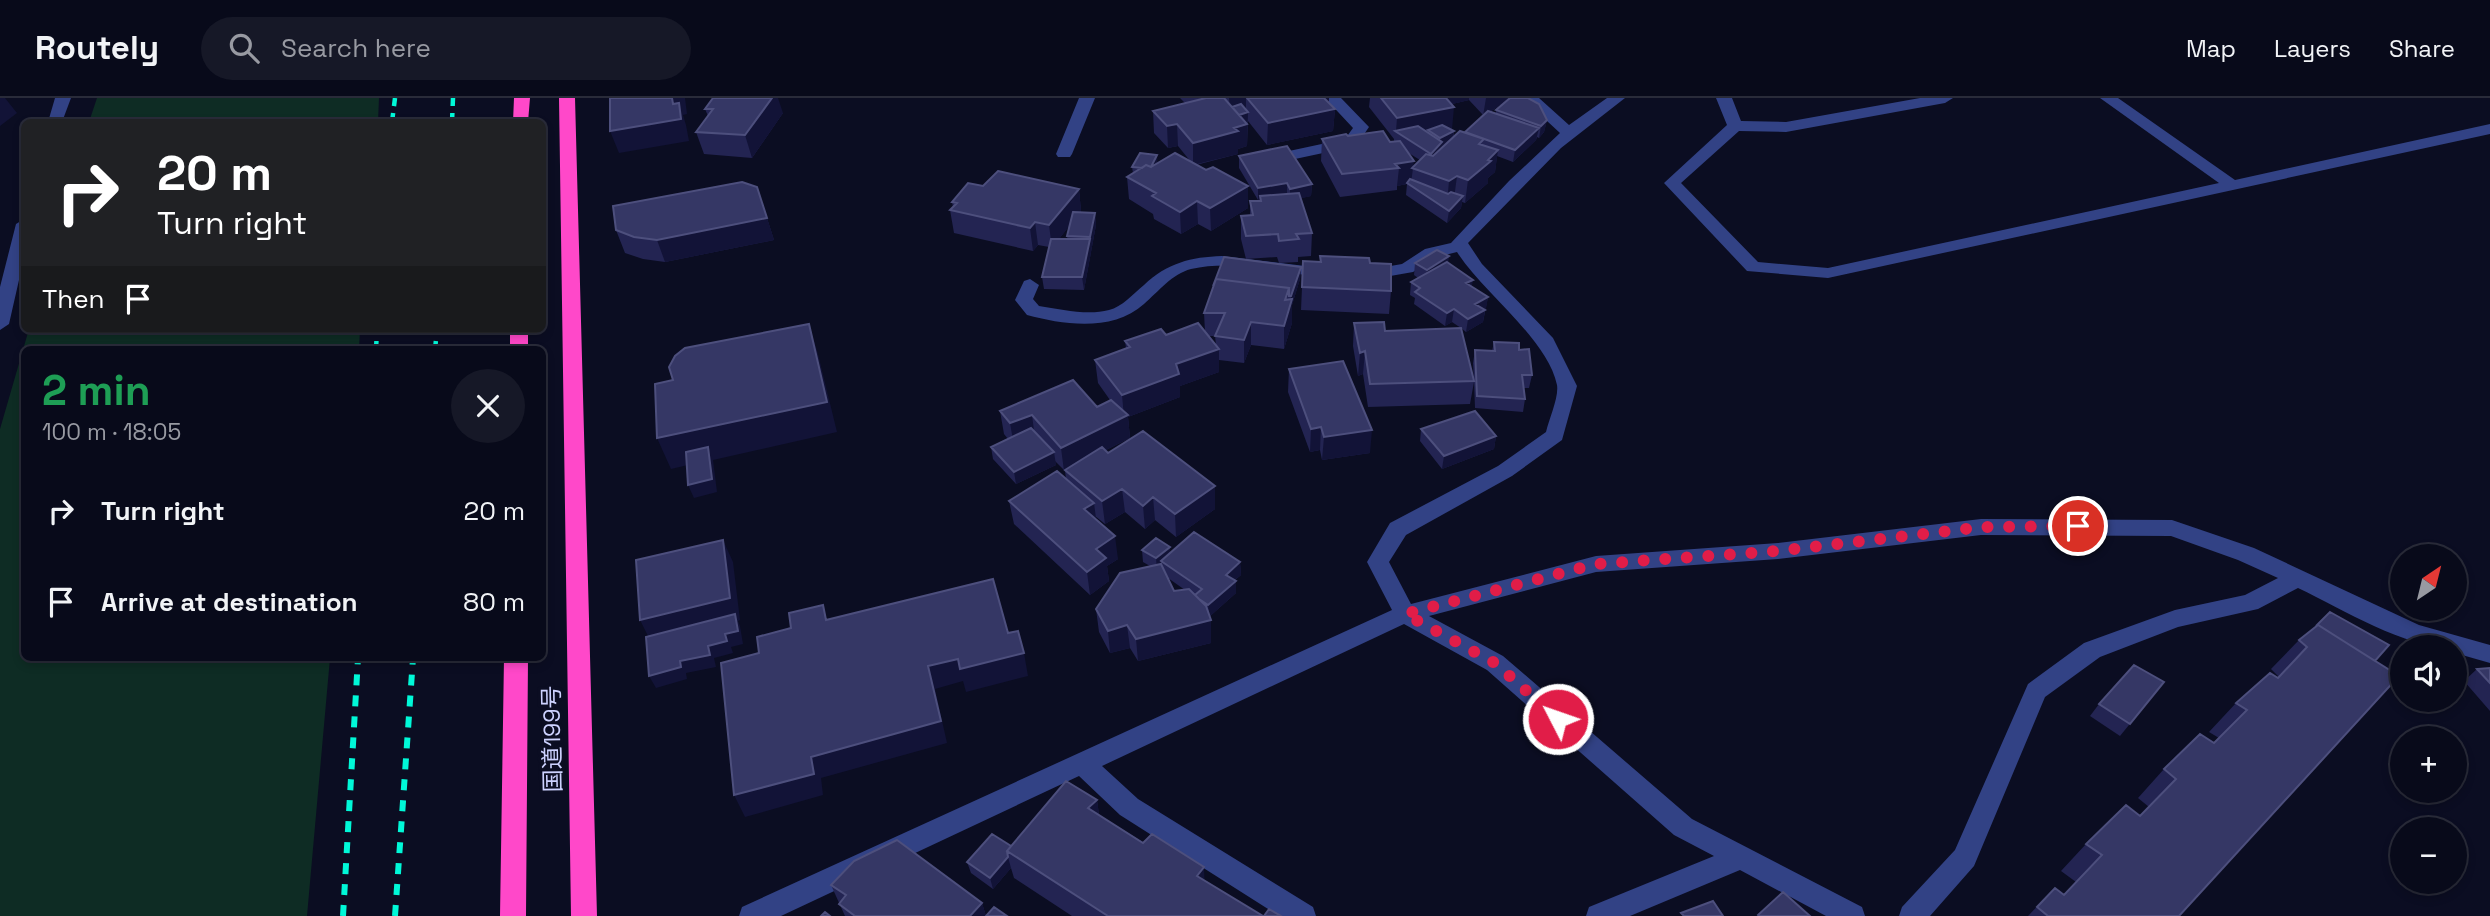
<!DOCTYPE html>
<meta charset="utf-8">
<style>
:root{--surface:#080a1a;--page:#161827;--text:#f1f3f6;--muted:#989aa2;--line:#292b39}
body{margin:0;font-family:"Space Grotesk","Noto Sans JP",sans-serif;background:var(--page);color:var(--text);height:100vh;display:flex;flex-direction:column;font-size:26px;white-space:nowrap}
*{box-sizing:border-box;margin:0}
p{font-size:23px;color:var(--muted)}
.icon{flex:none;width:38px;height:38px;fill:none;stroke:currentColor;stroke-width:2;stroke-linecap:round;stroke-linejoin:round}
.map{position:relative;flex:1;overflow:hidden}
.panel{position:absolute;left:21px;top:248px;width:525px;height:315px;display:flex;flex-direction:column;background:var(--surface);border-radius:10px;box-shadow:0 4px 10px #0003,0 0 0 2px var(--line)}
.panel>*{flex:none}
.guide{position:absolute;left:21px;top:21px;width:525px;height:214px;border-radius:10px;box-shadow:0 4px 10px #0003,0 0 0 2px var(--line);background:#202124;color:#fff;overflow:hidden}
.needle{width:46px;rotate:35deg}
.tools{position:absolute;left:2390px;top:446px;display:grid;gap:14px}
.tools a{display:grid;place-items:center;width:77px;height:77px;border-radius:50%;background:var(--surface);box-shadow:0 4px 10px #0003,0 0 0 2px var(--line);font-size:35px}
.pin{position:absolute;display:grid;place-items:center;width:60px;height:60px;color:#fff;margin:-30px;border:4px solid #fff;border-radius:50%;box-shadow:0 2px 7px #0007}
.me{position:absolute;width:77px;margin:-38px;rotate:311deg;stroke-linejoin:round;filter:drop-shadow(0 0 5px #0008)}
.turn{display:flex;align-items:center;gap:24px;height:147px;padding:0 21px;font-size:32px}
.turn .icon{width:91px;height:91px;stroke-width:2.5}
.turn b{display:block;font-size:49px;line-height:60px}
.then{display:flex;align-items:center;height:66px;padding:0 21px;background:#0003;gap:14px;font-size:26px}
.round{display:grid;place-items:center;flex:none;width:74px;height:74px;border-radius:37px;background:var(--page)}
.summary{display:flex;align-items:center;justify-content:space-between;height:119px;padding:0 21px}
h1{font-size:42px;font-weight:800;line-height:52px;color:#1e9e55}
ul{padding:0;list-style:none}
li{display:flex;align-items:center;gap:21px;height:91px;padding:0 21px}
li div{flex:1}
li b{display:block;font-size:26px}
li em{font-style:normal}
header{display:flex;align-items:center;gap:42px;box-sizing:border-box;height:98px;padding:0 35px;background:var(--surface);border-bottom:2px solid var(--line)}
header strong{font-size:33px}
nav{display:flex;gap:38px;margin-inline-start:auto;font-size:24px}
.search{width:490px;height:63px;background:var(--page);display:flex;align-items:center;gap:18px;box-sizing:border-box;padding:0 24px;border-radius:38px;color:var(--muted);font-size:26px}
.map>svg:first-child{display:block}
</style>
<header>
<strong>Routely</strong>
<div class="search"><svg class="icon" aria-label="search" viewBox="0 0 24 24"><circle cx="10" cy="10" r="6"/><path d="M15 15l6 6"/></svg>Search here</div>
<nav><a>Map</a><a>Layers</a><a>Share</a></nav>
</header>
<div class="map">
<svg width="2490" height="818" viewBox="0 0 2490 818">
<rect width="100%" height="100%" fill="#0b0d22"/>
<!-- green -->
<path fill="#0e2c24" d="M97,0H379L378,24H89Z
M29,231H360L359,252H24V560H330L307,818H0V331Z"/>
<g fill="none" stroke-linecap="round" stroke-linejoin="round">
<!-- minor -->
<path fill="#324285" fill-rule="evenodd" d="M55,0H71L62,24H48Z
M1079,0H1095L1072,56L1070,59H1058L1056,56Z
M1325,0H1341L1369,29L1356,48L1295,61L1289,59L1287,56L1289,53L1345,41L1353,30Z
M1522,0H1539L1569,27L1607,0H1625L1561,50L1468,145L1482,166L1553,240L1577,288L1562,342L1512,378L1406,437L1389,464L1411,506L1596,458L1778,445L1981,421L2172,422L2254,450L2419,527L2490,547V565L2455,555V550C2403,550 2345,512 2298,490L2258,511L2178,529L2100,559L2045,599L1974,768L1930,818H1899L1902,809L1955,752L2028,586L2084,545L2175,512L2245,497L2278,480L2238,462L2171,438L1981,437L1778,461L1596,474L1429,518L1503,558L1692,721L1862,809L1865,818H1826L1740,772L1630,818H1586L1589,809L1714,758L1674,737L1487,572L1404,526L1102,668L1138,701L1313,809L1316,818H1279L1120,717L1079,678L781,818H739L742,809L1392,512L1367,464L1390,425L1498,368L1546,334C1549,321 1559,299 1557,287C1547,240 1483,195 1457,154L1437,159L1413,174L1362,183L1353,178L1356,174L1402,166L1425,151L1451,145L1509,83L1560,35Z
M1716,0H1732L1741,23L1786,24L1920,0H1953L1945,5L1786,34L1739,33L1681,85L1758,164L1828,170L2219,85L2100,0H2118L2235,82L2490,26V36L1828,180L1747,173L1664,85L1727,27Z
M24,121V160L9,226L0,232V189L16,126Z
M1222,158L1330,171L1339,176L1330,181C1286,175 1235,161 1191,171C1172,176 1159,193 1144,206C1113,234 1064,227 1027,217L1015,202L1024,183L1030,181L1039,187L1033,201L1039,208C1061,211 1087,218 1109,212C1122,209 1133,196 1144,187C1167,165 1191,159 1222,158Z"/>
<!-- highway -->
<path fill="#ff48c9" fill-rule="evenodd" d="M514,0H530L528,24H513Z
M559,0H575L597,818H571Z
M510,231H528V252H510Z
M504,560H528L526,818H500Z"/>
<!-- rail-far1 -->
<path stroke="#00f8d8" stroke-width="4.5" stroke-dasharray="9 7" stroke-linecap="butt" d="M392,24L395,0
M452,24L453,0
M376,252L377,231
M435,252L437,231"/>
<!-- rail -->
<path stroke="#00f8d8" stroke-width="6" stroke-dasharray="11 10" stroke-linecap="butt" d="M343,818L358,560
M395,818L413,560"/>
</g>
<!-- wall -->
<path fill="#232452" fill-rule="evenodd" d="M1180,0H1329V5L1335,11L1333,33L1267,47L1248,23L1247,48L1238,51V56L1196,67L1248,110L1211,133L1198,126L1181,136L1154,121L1153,116L1129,101L1127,79L1133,75L1132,69L1158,65L1191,64L1178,48L1168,50L1154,35L1153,13L1185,5Z
M1370,0H1508V1L1547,22L1544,34L1539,40L1537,39L1536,42L1513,64L1497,58L1495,74L1488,80V85L1465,105L1462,104L1461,110L1447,125L1406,97L1407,86L1397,88V92L1340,99L1321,63L1322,41L1348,38L1394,44V41L1369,9ZM1469,2L1483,17L1465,34L1454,39V33L1451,32L1452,6ZM1504,4L1496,12V15L1490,14ZM1407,54L1420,62L1413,69Z
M705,11L783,15L752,60L704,56L696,34L708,18Z
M1239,58L1312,86L1311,98L1301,100L1312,135L1311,158L1298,159V164L1279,165L1277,159L1246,161L1241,141V118L1250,117V103H1260V102H1258L1239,70Z
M983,88L1079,91L1081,113L1080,115H1095L1096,127L1084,192L1044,191L1042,179L1049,149L1038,147L1033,153L954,135L950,112L953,109L952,104ZM1069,128L1067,141H1059Z
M767,120L774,142L665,164L643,161L625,155L616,132Z
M1370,165L1391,193L1389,216L1301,212L1302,189Z
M1415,165H1449L1472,189L1488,199L1483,224L1466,234L1461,230L1474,282L1473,265L1475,252L1492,253L1494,244L1519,252L1532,277L1529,290H1524L1525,301L1523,314L1475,310L1474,284L1470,306L1368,309L1363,276L1358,278L1353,248L1354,225L1385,233L1461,230L1452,224L1445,228L1414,206L1415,200L1410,197L1411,184L1418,180L1414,177Z
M1301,169L1300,181L1292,207V225L1284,251L1251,247L1244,265L1219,262V274L1180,288V299L1128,319L1130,340L1106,352L1108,355L1215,411L1176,439L1155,422L1145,431L1125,414L1105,426L1095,418L1096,421L1118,461L1107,468L1109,483L1090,497L1014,426L1009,403L1066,381L1065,373L1055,363L1056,367L1016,386L993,361L991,349L1008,341L1004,336L1000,313L1097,309L1110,302L1098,285L1095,262L1126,250L1125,243L1166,237L1205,234L1204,215ZM1209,238H1215L1216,247Z
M1289,271L1370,355L1322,362L1320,352L1310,354L1288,294Z
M1421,331L1496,338L1494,351L1442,371L1420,343Z
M1170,449V455L1240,464L1241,477L1235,482L1236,483V495L1209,519L1211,522V545L1138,563L1130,550L1110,555L1099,534L1096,511L1150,468L1143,464L1142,452ZM1168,480L1185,492L1174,493Z
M2316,529L2375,563L2179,818H2028L2055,790L2064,797L2076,784L2061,773L2086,746L2140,718L2149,709L2138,700L2164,671L2214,645L2219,640L2209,634L2236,605L2278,580L2279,579L2271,571L2299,542Z
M2490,570V613L2464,583L2477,571Z
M2164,584L2120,638L2090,618L2099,606Z
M1097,702L1099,717L1263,818H1072L1014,780L1011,770L993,791L971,775L967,764L1011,748Z
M831,787L982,805L986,818H845Z"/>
<!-- shaded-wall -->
<path fill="#121337" d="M0,0H5L17,15L0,28Z
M671,0H685L687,16L683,17L686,27L689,43L619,55L610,33Z
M772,0H778L783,15L752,60L745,37Z
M1229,0H1246V15L1248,14L1247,48L1238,51V56L1193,67V45L1230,13Z
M1320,0H1329L1328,12L1335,11L1333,33L1267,47L1268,25Z
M1441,0H1469V2L1440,9Z
M1486,0H1508V2L1483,18Z
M1454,9L1452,32H1428V36L1396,33L1397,20Z
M1547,22L1544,34L1539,40L1541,28Z
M1177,26L1178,48L1168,50L1167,28Z
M1539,30L1536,42L1513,64L1515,52Z
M1454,33L1453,45L1429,68L1431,56L1440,46V40Z
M1498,52L1495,74L1488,80V85L1465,105L1468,82Z
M1157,57L1158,69L1150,70Z
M1414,63L1411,85H1407V86L1397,88L1399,70L1395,66Z
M1457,78L1454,101L1447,106L1449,83Z
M1287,85V97L1260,98V102H1258V90Z
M1312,86L1311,98L1290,103V91Z
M1248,88V110L1211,133L1210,110Z
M1079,91L1081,113L1052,150L1049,127Z
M1463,98L1461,110L1447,125L1449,113Z
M1197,103L1198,126L1181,136L1180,114Z
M1095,115L1096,127L1084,192L1082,179Z
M767,120L774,142L665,164L657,142Z
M1035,124L1038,147L1033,153L1030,130Z
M1449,158L1448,171L1426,184L1427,172Z
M1301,169L1300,181L1292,207V225L1284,251V228L1291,206V198Z
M1473,182L1471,194L1466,185Z
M1488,199L1486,211L1473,218L1475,206Z
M1454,211L1452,224L1445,228L1447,215Z
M1485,212L1483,224L1466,234L1468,221Z
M1251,224V247L1244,265V242Z
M809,226L818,256L837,334L713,362L717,394L694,400L688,387L709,362L671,371L657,340Z
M137,231H161L142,237Z
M1219,251V274L1180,288V299L1128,319L1130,340L1064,373L1061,350L1124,319L1122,297L1176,266Z
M1365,253L1363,276L1358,278L1360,255Z
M1032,317L1035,340L1014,348L1010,325Z
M1321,329L1320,352L1310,354L1311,331Z
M1372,332L1370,355L1322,362L1324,339Z
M1496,338L1494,351L1442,371L1444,358Z
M1054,354L1056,367L1016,386L1014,374Z
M1215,388V411L1176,439L1175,416Z
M1122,391L1125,414L1105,426L1102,403Z
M1153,399L1155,422L1145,431L1143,408Z
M1094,405L1097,428L1084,411Z
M1115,438L1118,461L1107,468L1109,483L1090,497L1087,474L1096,451Z
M723,442L733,464L740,522L738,523L740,528L743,546L731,549L733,555L714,560L716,569L686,575L687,581L656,590L649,578L708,548L725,536L651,544L640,522Z
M1170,449V461L1161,463V469L1157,473L1156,460Z
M1240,464L1241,477L1226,489V477Z
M1236,483V495L1209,519L1208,507Z
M1211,522V545L1138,563L1136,541Z
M1127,527L1130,550L1110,555L1108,533Z
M1024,555L1028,578L966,594L963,583L935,591L947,645L821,680L823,697L745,719L734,697L811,659L928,568L958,561Z
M1097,702L1101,730L1088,710Z
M1008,759L1011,770L993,791L990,780Z
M1204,769L1205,796L1197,778Z
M982,805L986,818H970Z"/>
<!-- building -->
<path fill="#353765" stroke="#4d4f7d" stroke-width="2" d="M610,0H672L673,6L679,5L681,21L610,33Z
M713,0H772L745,37L696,34L713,11H705Z
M1206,0H1224L1247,26L1234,30L1238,33L1193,45L1177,26L1167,28L1153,13Z
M1247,0H1324L1335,11L1268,25Z
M1381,0H1446L1454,9L1397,20Z
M1510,0H1528L1539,6L1547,22L1541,28L1496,12Z
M1241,6L1248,14L1239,17L1232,9Z
M1488,13L1539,30L1515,52L1465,34Z
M1442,27L1454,33L1440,40L1428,32Z
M1418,28L1442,44L1431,56L1395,33Z
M1383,33L1390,44L1400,43L1414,63L1395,66L1399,70L1342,76L1322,41L1346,36L1348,38Z
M1460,33L1484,41L1479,46L1498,52L1488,62L1491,63L1468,82L1457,78L1449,83L1412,70L1426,56L1433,58Z
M1287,48L1312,86L1290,91L1287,85L1258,90L1239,58Z
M1140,55L1157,57L1151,69L1146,67L1142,70L1132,69Z
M1175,55L1206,72L1213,69L1248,88L1210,110L1197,103L1180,114L1152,98L1156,95L1127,79L1146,67L1151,69Z
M998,73L1079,91L1049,127L1035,124L1030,130L950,112L957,105L952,104L968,85L983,88Z
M1410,81L1448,96L1451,94L1463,98L1449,113L1407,85Z
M742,84L757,89L767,120L657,142L634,139L616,132L613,108Z
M1299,95L1312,135L1296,136L1299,141L1279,143L1278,136L1246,138L1241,118L1253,117L1250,103H1261L1260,98Z
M1073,114L1095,115L1090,139L1067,138Z
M1051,141H1090L1082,179H1042Z
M1437,152L1449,158L1427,172L1415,165Z
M1320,158L1369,160L1370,165L1391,166V193L1302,189L1303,163L1321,164Z
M1224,159L1301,169L1291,198H1289V190L1216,181L1213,188Z
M1447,164L1473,182L1466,185L1488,199L1475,206L1485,212L1468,221L1454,211L1447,215L1415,194L1420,190L1411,184Z
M1216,181L1289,190L1285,202L1292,201L1284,228L1251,224L1244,242L1215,238L1225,215H1204Z
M1384,224L1385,233L1461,230L1474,283L1370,286L1365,253L1360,255L1354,225Z
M1198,225L1219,251L1176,266L1179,276L1122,297L1095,262L1130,249L1125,243L1161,231L1166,237Z
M809,226L827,304L657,340L655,286L673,282L669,269L675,258L685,250Z
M1494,244L1519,245V252L1529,251L1532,277H1522L1525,301L1477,298L1475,252L1495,253Z
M1343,263L1372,332L1324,339L1321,329L1311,331L1289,271Z
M1073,282L1097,309L1111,302L1128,317L1061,350L1032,317L1010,325L1000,313Z
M1475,313L1496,338L1444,358L1421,331Z
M1031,330L1054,354L1014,374L991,349Z
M1143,333L1215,388L1175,416L1153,399L1143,408L1122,391L1102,403L1065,372L1102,349L1108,355Z
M708,349L712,381L688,387L686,354Z
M1057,373L1094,405L1084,411L1115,438L1096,451L1106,460L1087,474L1009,403Z
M1194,434L1240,464L1226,477L1236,483L1208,507L1199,501L1195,497L1202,491L1161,463Z
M1156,440L1170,449L1156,460L1142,452Z
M723,442L730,500L640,522L636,462Z
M1161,466L1174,493L1189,491L1206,508L1211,522L1136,541L1127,527L1108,533L1096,511L1120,475Z
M993,481L1008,535L1018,533L1024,555L960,571L958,561L928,568L941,623L811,659L814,676L734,697L721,565L759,555L757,539L791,530L789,515L823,507L826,522Z
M2330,514L2389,547L2375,563L2318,527L2316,528Z
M735,516L738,533L725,536L727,543L708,548L710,557L680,563L681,569L649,578L646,539Z
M2318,527L2399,578L2179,818H2048L2037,809L2055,790L2064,797L2102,757L2086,746L2126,707L2140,718L2176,681L2164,671L2200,636L2214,645L2247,612L2236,605L2270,575L2278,580L2307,549L2299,542Z
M2134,567L2164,584L2130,626L2099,606Z
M2490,570V585L2477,571Z
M1066,683L1097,702L1088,710L1143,745L1152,736L1204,769L1197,778L1263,818H1108L1007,753Z
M992,736L1011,748L1007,753L1008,759L990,780L967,764Z
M897,742L982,805L970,818H855L839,806L846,797L831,787L854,763Z
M1783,794L1810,818H1759L1758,817Z
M1713,803L1723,818H1684L1681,815Z
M994,809L1007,818H986Z
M1269,811L1281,818H1264Z
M825,814L830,818H821Z"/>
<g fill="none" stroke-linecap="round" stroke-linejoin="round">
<!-- route -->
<path stroke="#e11d48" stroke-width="12" stroke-dasharray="0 21.6" d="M1558,621L1495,565L1405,516L1596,466L1778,453L1982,429L2078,428"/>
</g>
<g text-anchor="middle" stroke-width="7" stroke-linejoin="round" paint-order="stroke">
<!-- street labels -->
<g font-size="23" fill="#cdd2ff" stroke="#0b0d22">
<text transform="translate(552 641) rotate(-91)" y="8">国道199号</text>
</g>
</g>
</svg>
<div class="tools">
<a><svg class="needle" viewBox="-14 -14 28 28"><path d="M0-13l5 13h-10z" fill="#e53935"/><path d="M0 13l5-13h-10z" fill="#989aa2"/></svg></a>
<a><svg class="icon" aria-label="sound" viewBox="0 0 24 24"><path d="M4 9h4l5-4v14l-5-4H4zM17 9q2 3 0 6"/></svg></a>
<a>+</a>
<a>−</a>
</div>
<div class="pin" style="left:2078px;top:428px;background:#d93025"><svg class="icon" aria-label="arrive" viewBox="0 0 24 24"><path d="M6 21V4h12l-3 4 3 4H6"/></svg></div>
<svg class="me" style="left:1558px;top:621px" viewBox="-20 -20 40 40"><circle r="17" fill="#e11d48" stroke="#fff" stroke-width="3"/><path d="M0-11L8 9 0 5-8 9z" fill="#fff"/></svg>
<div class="guide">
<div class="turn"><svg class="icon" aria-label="right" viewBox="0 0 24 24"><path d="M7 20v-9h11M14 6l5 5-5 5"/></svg><div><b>20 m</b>Turn right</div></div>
<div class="then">Then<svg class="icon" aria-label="arrive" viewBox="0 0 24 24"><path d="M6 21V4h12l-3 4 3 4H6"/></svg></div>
</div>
<section class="panel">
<div class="summary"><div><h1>2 min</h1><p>100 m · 18:05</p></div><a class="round"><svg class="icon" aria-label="close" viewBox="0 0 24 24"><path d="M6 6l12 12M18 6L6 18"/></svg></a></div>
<ul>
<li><svg class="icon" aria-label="right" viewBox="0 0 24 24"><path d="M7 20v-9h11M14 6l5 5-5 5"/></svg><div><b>Turn right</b></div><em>20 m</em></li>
<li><svg class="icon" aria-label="arrive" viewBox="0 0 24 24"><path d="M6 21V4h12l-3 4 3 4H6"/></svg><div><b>Arrive at destination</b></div><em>80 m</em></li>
</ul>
</section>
</div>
